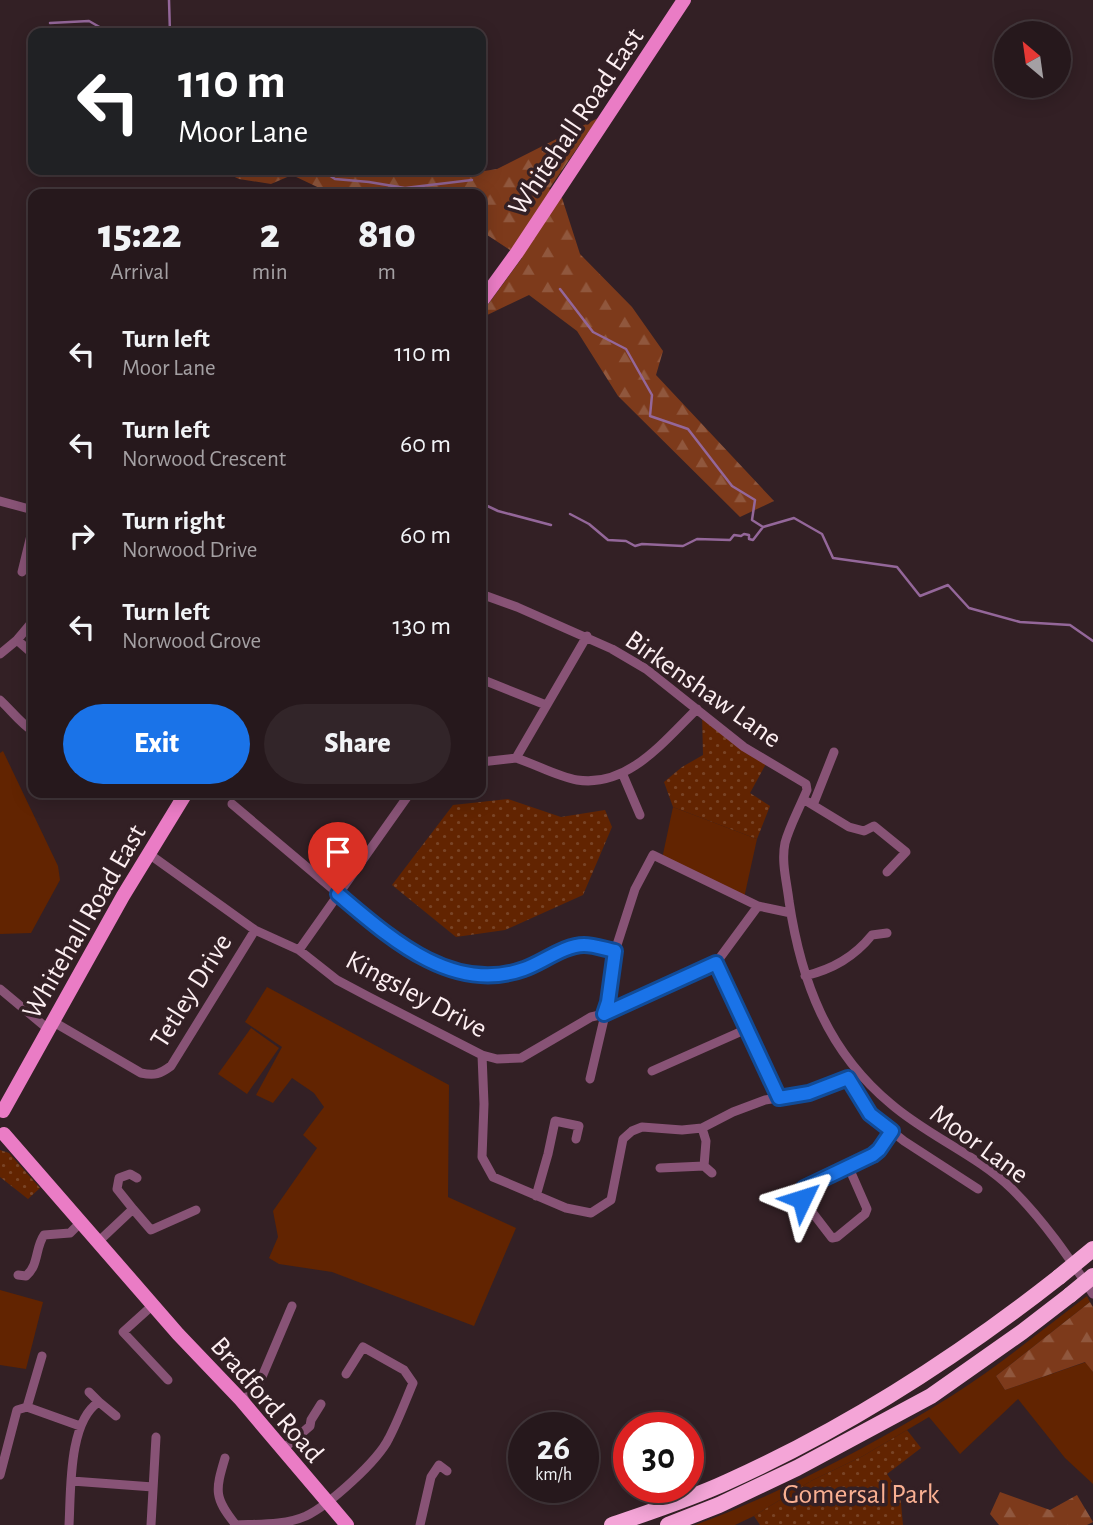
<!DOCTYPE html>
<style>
:root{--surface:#26181c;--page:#322529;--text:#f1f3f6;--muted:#a4a0a3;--line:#42373b;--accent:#1a73e8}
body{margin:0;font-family:"Alegreya Sans",sans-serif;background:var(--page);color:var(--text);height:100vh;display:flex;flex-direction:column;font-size:26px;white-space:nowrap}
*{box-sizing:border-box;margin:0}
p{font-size:23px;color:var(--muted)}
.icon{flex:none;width:38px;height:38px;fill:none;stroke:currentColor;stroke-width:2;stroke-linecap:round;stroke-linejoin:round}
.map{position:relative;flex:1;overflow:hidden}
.details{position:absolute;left:28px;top:189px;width:458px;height:609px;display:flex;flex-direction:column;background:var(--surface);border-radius:14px;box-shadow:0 4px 18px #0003,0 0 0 2px var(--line)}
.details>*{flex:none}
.hud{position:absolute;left:28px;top:28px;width:458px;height:147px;border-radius:14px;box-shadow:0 4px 18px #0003,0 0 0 2px var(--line);background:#202124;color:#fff;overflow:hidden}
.needle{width:46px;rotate:331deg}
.buttons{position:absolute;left:994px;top:21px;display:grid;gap:14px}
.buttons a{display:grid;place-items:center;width:77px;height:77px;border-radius:50%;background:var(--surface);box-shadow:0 4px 18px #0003,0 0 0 2px var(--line);font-size:35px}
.speed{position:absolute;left:508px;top:1412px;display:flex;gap:14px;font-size:35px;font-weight:700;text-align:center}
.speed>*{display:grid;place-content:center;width:91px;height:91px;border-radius:50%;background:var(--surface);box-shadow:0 4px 18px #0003,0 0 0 2px var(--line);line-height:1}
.speed small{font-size:18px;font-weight:400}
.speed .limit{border:10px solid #d22;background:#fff;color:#111}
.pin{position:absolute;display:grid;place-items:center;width:60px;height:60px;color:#fff;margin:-72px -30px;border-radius:50% 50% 50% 0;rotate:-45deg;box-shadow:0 0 7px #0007}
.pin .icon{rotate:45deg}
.me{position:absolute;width:77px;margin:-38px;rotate:49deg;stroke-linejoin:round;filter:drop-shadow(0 0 5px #0008)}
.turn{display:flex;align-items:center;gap:24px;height:147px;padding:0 35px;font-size:32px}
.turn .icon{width:91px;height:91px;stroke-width:2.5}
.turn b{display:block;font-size:49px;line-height:60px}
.eta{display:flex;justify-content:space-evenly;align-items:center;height:119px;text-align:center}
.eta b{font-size:42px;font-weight:800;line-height:49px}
.button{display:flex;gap:14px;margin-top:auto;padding:14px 35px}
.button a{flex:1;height:80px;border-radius:42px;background:var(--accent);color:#fff;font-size:28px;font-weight:800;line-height:80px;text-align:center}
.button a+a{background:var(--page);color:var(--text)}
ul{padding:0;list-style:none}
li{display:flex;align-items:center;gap:21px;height:91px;padding:0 35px}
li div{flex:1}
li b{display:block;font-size:26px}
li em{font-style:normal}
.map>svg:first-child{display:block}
</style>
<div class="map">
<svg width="1093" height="1525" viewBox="0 0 1093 1525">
<defs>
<pattern id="forest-firs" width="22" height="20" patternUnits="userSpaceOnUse" patternTransform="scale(1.75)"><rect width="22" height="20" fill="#7d3a1b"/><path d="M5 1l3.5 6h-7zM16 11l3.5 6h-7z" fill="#90573d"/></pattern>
<pattern id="park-dots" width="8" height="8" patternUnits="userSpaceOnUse" patternTransform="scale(1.75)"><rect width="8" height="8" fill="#622401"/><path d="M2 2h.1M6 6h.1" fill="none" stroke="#794426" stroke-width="1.8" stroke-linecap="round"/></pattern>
</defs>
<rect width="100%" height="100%" fill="#332025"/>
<!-- green -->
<path fill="#622401" d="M3,751L58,866L60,880L31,933L0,934V753Z
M673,807L757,839L744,898L662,859Z
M267,987L449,1085L448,1197L516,1228L474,1326L332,1272L279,1264L269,1258L278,1237L273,1211L317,1148L303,1135L324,1107L314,1093L292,1078L273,1103L256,1095L282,1047L245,1022Z
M251,1028L279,1048L247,1094L218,1074Z
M0,1290L43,1302L26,1369L0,1365Z
M1087,1296L1090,1302L996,1376L1005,1390L1086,1362L1093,1372V1484L1065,1458L1018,1399L960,1454L929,1417L863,1456L811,1481L754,1516L735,1525H695C782,1493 875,1444 953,1395C1000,1365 1043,1329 1087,1296Z"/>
<!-- forest -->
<path fill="url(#forest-firs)" d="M598,118L549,189L562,198L580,254L632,307L663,351L656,375L774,501L740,517L618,396L577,331L529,295L481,318V314L522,258L481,231V194H332L292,175L271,184L239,179L220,170H450L452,176L497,169Z
M1090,1302L1093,1307V1372L1085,1362L1005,1390L996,1376Z
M1000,1492L1050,1510L1077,1495L1093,1522L1087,1525H999L990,1514Z"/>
<!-- park -->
<path fill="url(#park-dots)" d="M702,713L767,762L750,793L770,806L757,839L673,807L664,782L682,767L703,755Z
M508,799L561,817L605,810L612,827L583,895L505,930L456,937L392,885L453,805Z
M0,1150L9,1153L40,1188L28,1199L0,1177Z
M907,1430L921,1448L887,1474L900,1493L903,1525H760L754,1516L811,1481L863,1456Z"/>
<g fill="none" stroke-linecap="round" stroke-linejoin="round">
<!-- stream -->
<path stroke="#94679a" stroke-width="2.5" d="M169,0L170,33
M50,23L89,21L110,33
M321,170L335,179L369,182L405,188L472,180
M560,289L593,332L626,349L652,395L650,416L688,429L732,486L755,500L752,520L763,527
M481,503L498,511L551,525
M570,514L589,524L608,540L626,541L635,546L642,544L683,546L697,539L730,540L734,535L741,536L744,534L749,535V539L753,540L763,527
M763,527L794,518L822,534L833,558L897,567L920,596L948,585L969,608L1020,622L1070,625L1093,641"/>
<!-- street -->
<path stroke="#885376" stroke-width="9" d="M0,501L33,510
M22,572L33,527
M481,594L517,607L612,649L646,669L744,747L806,784L807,790L803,799
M17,640L33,654
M0,654L17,640L33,621
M481,679L546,705
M0,700C10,709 22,725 33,731
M516,758C535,764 558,777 577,780C628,788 664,741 697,709
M481,762L516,758L587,636
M623,775L640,815
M232,804L392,939C425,960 467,983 508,975C532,969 560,945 583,945C594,945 605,949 615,951
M813,805L834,752
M149,854L255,930L299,950L337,980L369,997L482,1055L497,1059L521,1058L591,1017L604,1014L716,963L758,906
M887,872L906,852L874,826L864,831L849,827L803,799C797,813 789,828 785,843C781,862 787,883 789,901C801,981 827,1051 891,1104C928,1136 977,1155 1012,1189C1044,1221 1068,1256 1093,1294
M299,950L410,793
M716,963L779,1098
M805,976C833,969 854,957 872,935L887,933
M0,989L48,1029
M52,1021L141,1073C155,1076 160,1074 171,1066L255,930
M482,1055L484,1104L482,1157L493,1177L566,1208L591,1213L611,1200L623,1139L632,1131L642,1127L682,1130L702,1128L733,1112L765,1100L809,1093L848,1078
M652,1071L749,1028
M852,1075L848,1078L870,1114L904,1141L978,1189
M590,1079L608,1002L615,951L635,889L653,855L758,906L791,913
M704,1166L712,1173
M660,1168L704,1166L706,1141L702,1128
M849,1168L804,1187L801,1192L802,1199L832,1238L837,1237L865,1214L867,1209L849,1168L879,1150L892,1131
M536,1196L548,1154L555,1121L579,1126L576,1139
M133,1209L151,1230L196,1210
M99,1241L133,1209L117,1189L119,1178L130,1174L137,1178
M18,1275L26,1276C39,1265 35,1248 44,1235L70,1233L81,1222
M154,1304L123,1332L168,1380
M89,1392L99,1402
M241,1400L256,1391L292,1306
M27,1407L42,1356
M282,1450L310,1426L311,1420L321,1404
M225,1458C215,1491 214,1498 236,1525C258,1524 286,1525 306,1516C329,1505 378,1461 389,1438C398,1421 405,1402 413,1383L404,1370L363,1347L346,1374
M0,1475L17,1410L27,1407L80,1426
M72,1481L153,1487
M69,1525C71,1492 68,1421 99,1402L116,1416
M151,1525L156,1437
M420,1525L431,1477L439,1465L447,1471"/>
<!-- primary -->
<path stroke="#ea7cc5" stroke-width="14" d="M481,302L516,254L684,0
M3,1111L123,896L186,793
M4,1134L178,1334L241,1400L347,1525"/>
<!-- highway -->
<path stroke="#f4a5d7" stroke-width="16" d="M612,1525C650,1512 690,1499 727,1482C847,1428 956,1358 1059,1277
M668,1525L719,1505L797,1468L931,1396L1022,1332L1070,1295"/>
<!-- highway-bridge -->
<path stroke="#f4a5d7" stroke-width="16" d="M1059,1277L1093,1249
M1070,1295L1093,1276"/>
</g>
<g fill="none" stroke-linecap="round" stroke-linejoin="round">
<!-- route casing -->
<g stroke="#114b97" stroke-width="18">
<path id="route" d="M338,894C389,937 452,995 524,969C542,963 564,945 584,945C594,945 605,949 615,951L608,1002L604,1014L716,963L779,1098L809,1093L848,1078L870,1114L892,1131L879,1150L873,1155L804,1188L801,1192L802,1199"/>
</g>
<!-- route -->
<use href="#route" stroke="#1a73e8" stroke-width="12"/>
</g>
<g text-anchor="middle" stroke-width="7" stroke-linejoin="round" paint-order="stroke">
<!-- street labels -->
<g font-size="28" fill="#fceef1" stroke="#332025">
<text transform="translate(575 121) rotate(-56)" y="10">Whitehall Road East</text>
<text transform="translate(704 688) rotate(35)" y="10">Birkenshaw Lane</text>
<text transform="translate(83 921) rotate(-60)" y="10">Whitehall Road East</text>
<text transform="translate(190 990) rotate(-58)" y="10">Tetley Drive</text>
<text transform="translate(417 993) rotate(28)" y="10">Kingsley Drive</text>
<text transform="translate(980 1143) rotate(36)" y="10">Moor Lane</text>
<text transform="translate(268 1399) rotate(49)" y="10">Bradford Road</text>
</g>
<!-- park labels -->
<g font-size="28" fill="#f9b092" stroke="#332025">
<text x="861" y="1503">Gomersal Park</text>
</g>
</g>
</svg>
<div class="buttons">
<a><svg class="needle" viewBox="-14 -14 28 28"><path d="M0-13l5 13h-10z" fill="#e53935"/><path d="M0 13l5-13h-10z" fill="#a4a0a3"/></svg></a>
</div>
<div class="speed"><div>26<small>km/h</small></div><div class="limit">30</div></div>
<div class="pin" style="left:338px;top:894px;background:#d93025"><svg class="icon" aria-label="arrive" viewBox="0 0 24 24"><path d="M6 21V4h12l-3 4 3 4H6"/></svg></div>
<svg class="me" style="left:802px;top:1199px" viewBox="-20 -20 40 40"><path d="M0-17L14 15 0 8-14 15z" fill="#1a73e8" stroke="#fff" stroke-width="4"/></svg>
<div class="hud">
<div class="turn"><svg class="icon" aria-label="left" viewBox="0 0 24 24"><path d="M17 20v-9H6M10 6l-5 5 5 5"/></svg><div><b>110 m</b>Moor Lane</div></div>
</div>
<section class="details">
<div class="eta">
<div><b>15:22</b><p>Arrival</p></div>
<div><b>2</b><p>min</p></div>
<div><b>810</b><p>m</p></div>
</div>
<ul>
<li><svg class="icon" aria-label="left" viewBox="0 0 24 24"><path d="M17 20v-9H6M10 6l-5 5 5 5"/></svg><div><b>Turn left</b><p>Moor Lane</p></div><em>110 m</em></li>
<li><svg class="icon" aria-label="left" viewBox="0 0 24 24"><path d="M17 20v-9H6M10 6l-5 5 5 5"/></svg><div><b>Turn left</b><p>Norwood Crescent</p></div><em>60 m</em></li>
<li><svg class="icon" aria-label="right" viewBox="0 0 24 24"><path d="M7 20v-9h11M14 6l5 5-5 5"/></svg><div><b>Turn right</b><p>Norwood Drive</p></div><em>60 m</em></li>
<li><svg class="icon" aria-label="left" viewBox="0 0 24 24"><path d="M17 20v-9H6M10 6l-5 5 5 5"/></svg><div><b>Turn left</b><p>Norwood Grove</p></div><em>130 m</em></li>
</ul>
<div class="button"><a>Exit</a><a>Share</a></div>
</section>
</div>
